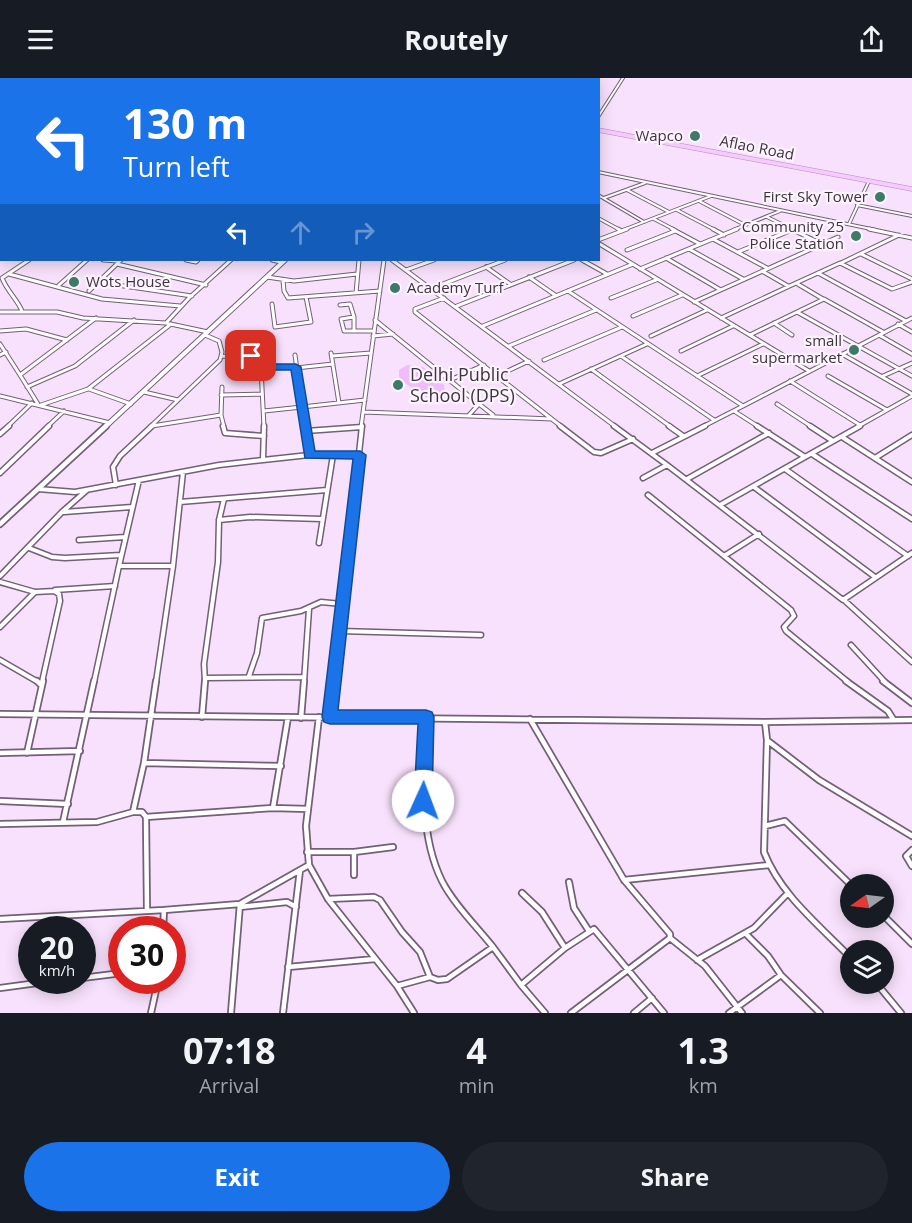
<!DOCTYPE html>
<style>
:root{--surface:#171b24;--page:#20242c;--text:#f1f3f6;--muted:#9ea1a6;--accent:#1a73e8}
body{margin:0;font-family:"Open Sans",sans-serif;background:var(--page);color:var(--text);height:100vh;display:flex;flex-direction:column;font-size:22px;white-space:nowrap}
*{box-sizing:border-box;margin:0}
p{font-size:20px;color:var(--muted)}
.icon{flex:none;width:33px;height:33px;fill:none;stroke:currentColor;stroke-width:2;stroke-linecap:round;stroke-linejoin:round}
.map{position:relative;height:935px;overflow:hidden}
.drawer{display:flex;flex-direction:column;background:var(--surface);flex:1}
.drawer>*{flex:none}
.banner{position:absolute;left:0px;top:0px;width:600px;height:183px;box-shadow:0 3px 15px #0003;background:#1a73e8;color:#fff;overflow:hidden}
.needle{width:39px;rotate:256deg}
.fabs{position:absolute;left:840px;top:796px;display:grid;gap:12px}
.fabs a{display:grid;place-items:center;width:54px;height:54px;border-radius:50%;background:var(--surface);box-shadow:0 3px 15px #0003;font-size:30px}
.speed{position:absolute;left:18px;top:838px;display:flex;gap:12px;font-size:30px;font-weight:700;text-align:center}
.speed>*{display:grid;place-content:center;width:78px;height:78px;border-radius:50%;background:var(--surface);box-shadow:0 3px 15px #0003;line-height:1}
.speed small{font-size:15px;font-weight:400}
.speed .limit{border:9px solid #d22;background:#fff;color:#111}
.pin{position:absolute;display:grid;place-items:center;width:51px;height:51px;color:#fff;margin:-26px;border-radius:12px;box-shadow:0 3px 9px #0006}
.me{position:absolute;width:66px;margin:-33px;rotate:2deg;stroke-linejoin:round;filter:drop-shadow(0 0 4px #0008)}
.turn{display:flex;align-items:center;gap:21px;height:126px;padding:0 24px;font-size:27px}
.turn .icon{width:78px;height:78px;stroke-width:2.5}
.turn b{display:block;font-size:42px;line-height:51px}
.lanes{display:flex;align-items:center;height:57px;padding:0 24px;background:#0003;justify-content:center;gap:30px;direction:ltr}
.lanes .off{opacity:.35}
.eta{display:flex;justify-content:space-evenly;align-items:center;height:102px;text-align:center}
.eta b{font-size:36px;font-weight:700;line-height:42px}
.action{display:flex;gap:12px;margin-top:auto;padding:12px 24px}
.action a{flex:1;height:69px;border-radius:36px;background:var(--accent);color:#fff;font-size:24px;font-weight:700;line-height:69px;text-align:center}
.action a+a{background:var(--page);color:var(--text)}
header{display:flex;justify-content:space-between;align-items:center;height:78px;padding:0 24px;background:var(--surface);font-size:27px;font-weight:700}
.map>svg:first-child{display:block}
</style>
<header><svg class="icon" aria-label="menu" viewBox="0 0 24 24"><path d="M4 6h16M4 12h16M4 18h16"/></svg>Routely<svg class="icon" aria-label="share" viewBox="0 0 24 24"><path d="M12 15V3M7 8l5-5 5 5M5 13v7h14v-7"/></svg></header>
<div class="map">
<svg width="912" height="935" viewBox="0 0 912 935">
<rect width="100%" height="100%" fill="#f8e1fc"/>
<!-- green -->
<path fill="#f1bcfb" d="M407,287L423,289L444,307L445,314C427,329 412,310 399,299V292Z"/>
<g fill="none" stroke-linecap="round" stroke-linejoin="round">
<!-- minor-far3 casing -->
<g stroke="#735f77" stroke-width="4">
<path id="minor-far3" d="M155,0L163,2
M407,0L410,2
M13,2L16,0
M48,2L51,0
M75,2L78,0
M102,2L105,0
M133,2L136,0
M209,2L213,0
M598,39L623,0
M598,94L876,152
M627,112L669,134
M598,117L644,144
M604,120L645,105
M699,123L745,147
M857,127L912,138
M677,132L715,152
M767,139L794,152
M598,140L620,152
M654,141L675,152
M849,146L869,103
M623,152L711,118
M733,152L780,133"/>
</g>
<!-- minor-far2 casing -->
<g stroke="#735f77" stroke-width="5">
<path id="minor-far2" d="M618,151L620,152
M672,151L700,166
M713,151L724,157
M791,151L822,166
M869,151L912,160
M713,161L767,190
M598,162L627,151
M598,165L809,293
M689,171L743,201
M627,172L675,153
M738,174L792,152
M861,176L912,201
M666,180L719,211
M103,182L118,183
M186,182L196,184L198,182
M272,182L281,184
M392,182L616,349
M582,182L607,196
M841,185L899,157
M117,186L206,207
M486,189L510,206
M640,191L737,151
M406,192L434,182
M762,193L788,208
M818,195L906,243
M9,196L102,221L180,228
M267,199L294,203L357,196
M529,199L555,217
M283,202L284,213L288,220L380,213
M97,204L192,218
M59,207L87,182
M430,211L505,182
M89,213L121,182
M568,213L743,328L912,240
M356,215L359,182
M444,220L415,231V234L562,349
M611,220L656,202
M823,221L796,205L840,185L892,211L912,204
M694,224L838,159
M272,226L275,249L311,244L306,219
M340,227L350,226L354,239L341,241L344,253H373
M457,228L574,182
M22,233C17,221 7,213 2,200L29,182
M0,234H57L83,240L166,245L208,254
M633,238L682,217
M354,239V253
M721,240L796,205
M375,242L479,326
M166,245L189,220L231,182
M774,245L792,257
M898,246L912,254
M483,248L633,186
M0,253L26,251L67,262
M883,254L824,221L797,234L912,298
M750,257L797,234
M879,257L912,276
M373,258L393,256
M651,258L707,232
M256,265L261,290L264,349
M0,266L20,297
M509,268L596,232
M681,273L733,248
M331,275L339,325
M842,276L912,316
M0,277L6,274
M295,277L302,329L365,322
M221,278L258,279
M332,278L371,275
M621,278L714,342
M544,282L622,249
M261,290L296,289
M296,290L333,286
M591,291L671,349
M497,298L529,283
M697,298L763,266
M828,298L887,332
M883,298L912,285
M450,302L484,287
M790,303L860,347
M559,306L647,266
M27,309L75,288L134,242
M222,309L221,337L224,349
M89,311L131,326
M144,314L178,322
M221,317L262,316
M0,318L110,345
M38,326L20,297L96,240
M777,326L812,349
M41,327L88,311L171,246
M264,333L302,329L305,349
M734,333L759,349
M363,334L552,341
M469,337L479,326L493,337
M152,348L221,337
M7,349L32,325
M47,349L64,333
M150,349L220,282L222,274L219,263L205,257
M361,349L384,182
M702,349L743,328
M857,349L912,318"/>
</g>
<!-- minor-far1 casing -->
<g stroke="#735f77" stroke-width="7">
<path id="minor-far1" d="M223,348L225,355L264,358
M264,348L263,382L309,377
M305,348L309,377H360
M560,348L594,374L601,375L633,361
M614,348L667,387
M669,348L683,358
M757,348L805,379
M810,348L833,363
M306,353L362,349
M0,356L9,348
M842,359L912,404
M652,375L705,348
M812,376L912,441
M875,380L912,357
M785,391L908,478
M0,395L49,348
M643,400L667,387L843,522L912,475
M687,401L769,355
M116,407L113,389L120,378L152,348
M754,409L875,499
M38,411L75,414L219,387L263,382
M648,417L724,478L759,456
M180,424L327,412
M720,427L860,348
M64,434L132,429
M219,442L250,439L322,441
M79,462L125,459
M319,465L333,377
M29,470L52,479L65,480L121,477
M724,478L791,532L794,538L784,549L786,553L848,604
M119,488L139,402
M173,488L183,394
M0,498L62,434L87,412
M0,504L35,514L54,513L59,516L60,523L42,604
M55,512L115,508
M844,522L912,584
M0,549L35,514
M340,553L481,557
M851,567L885,604
M0,582L38,604
M249,598L257,575L262,540L301,533L321,524L342,526
M205,600L303,599
M94,604L119,488H173L156,604
M205,604L204,586L218,484L219,442L224,421
M304,604L309,531
M334,604L362,348"/>
</g>
<!-- minor casing -->
<g stroke="#735f77" stroke-width="8">
<path id="minor" d="M37,603L41,607
M846,603L888,633L893,641
M883,603L912,625
M0,636L765,644L912,642
M202,639L205,603
M319,639L306,748L309,787L328,821L397,908L414,935
M330,639L334,603
M426,639C424,691 418,755 442,803C453,825 477,849 493,869
M301,640L304,603
M530,641L624,802L670,856V860L571,935
M765,644L767,662L764,774C780,816 819,847 850,879
M768,663L819,702L912,758
M0,675L80,673
M27,675L43,603
M144,685L281,688
M0,723L68,726
M273,730L288,639
M133,734L144,685L156,603
M146,739L147,832
M63,744L94,603
M0,746L97,744L133,734H142L146,739L273,730L308,731
M765,748L785,743L851,807
M912,772L906,778L912,788
M307,774H354
M354,797V774L393,769
M624,802L769,787
M569,804L574,830L589,853
M522,815L542,834L565,870
M328,821L374,819L380,822L402,854L420,874L430,899
M240,829L287,824L296,829
M884,838L912,866
M0,841L164,832
M163,852L164,832L240,826
M746,856L768,878L781,897L820,935
M670,860L705,888L742,935
M697,882L754,850L788,815
M288,889L375,881
M82,900L122,895
M877,906L901,935
M397,908L430,899L438,902L447,901L493,869L521,907
M0,910L52,903
M151,935L158,903
M231,935L240,826L300,792
M283,935L300,792L309,787
M545,935L521,907L565,870L594,851L664,935
M634,935L652,920
M729,935L781,897"/>
</g>
<!-- tertiary-far1 casing -->
<g stroke="#735f77" stroke-width="6">
<path id="tertiary-far1" d="M105,349L285,182"/>
</g>
<!-- tertiary casing -->
<g stroke="#735f77" stroke-width="8">
<path id="tertiary" d="M0,446L106,348"/>
</g>
<!-- trunk casing -->
<g stroke="#b48dba" stroke-width="5">
<path id="trunk" d="M326,0L334,2
M598,52L912,111"/>
</g>
<!-- minor-far3 -->
<use href="#minor-far3" stroke="#fff" stroke-width="2"/>
<!-- minor-far2 -->
<use href="#minor-far2" stroke="#fff" stroke-width="3"/>
<!-- minor-far1 -->
<use href="#minor-far1" stroke="#fff" stroke-width="4"/>
<!-- minor -->
<use href="#minor" stroke="#fff" stroke-width="4.5"/>
<!-- tertiary-far1 -->
<use href="#tertiary-far1" stroke="#fff" stroke-width="4"/>
<!-- tertiary -->
<use href="#tertiary" stroke="#fff" stroke-width="4.5"/>
<!-- trunk -->
<use href="#trunk" stroke="#f6cafe" stroke-width="4"/>
</g>
<!-- route -->
<path fill="#1a73e8" stroke="#114b97" stroke-width="1.5" d="M251,275L262,277L265,286H296L301,289L315,373H360L366,377L338,632H426L432,634L434,639L432,723L429,729L423,731L417,729L414,723L418,646H330L324,644L322,639L353,381L305,380L291,292H257L253,282L246,278Z"/>
<!-- markers -->
<g fill="#3d7b68" stroke="#fdf3fe" stroke-width="2">
<circle cx="695" cy="58" r="6"/>
<circle cx="880" cy="119" r="6"/>
<circle cx="856" cy="158" r="6"/>
<circle cx="74" cy="204" r="6"/>
<circle cx="395" cy="210" r="6"/>
<circle cx="854" cy="272" r="6"/>
<circle cx="398" cy="307" r="6"/>
</g>
<g text-anchor="middle" stroke-width="4.5" stroke-linejoin="round" paint-order="stroke">
<!-- far-poi labels -->
<g font-size="15" fill="#3e343f" stroke="#fdf3fe" text-anchor="end">
<text x="683" y="63">Wapco</text>
<text x="868" y="124">First Sky Tower</text>
<text x="844" y="154">Community 25<tspan x="844" dy="17">Police Station</tspan></text>
<text x="86" y="209" text-anchor="start">Wots House</text>
<text x="407" y="215" text-anchor="start">Academy Turf</text>
<text x="842" y="268">small<tspan x="842" dy="17">supermarket</tspan></text>
</g>
<!-- far-street labels -->
<g font-size="15" fill="#3e343f" stroke="#fdf3fe">
<text transform="translate(757 70) rotate(11)" y="5">Aflao Road</text>
</g>
<!-- poi labels -->
<g font-size="18" fill="#3e343f" stroke="#fdf3fe" text-anchor="start">
<text x="410" y="303">Delhi Public<tspan x="410" dy="21">School (DPS)</tspan></text>
</g>
</g>
</svg>
<div class="fabs">
<a><svg class="needle" viewBox="-14 -14 28 28"><path d="M0-13l5 13h-10z" fill="#e53935"/><path d="M0 13l5-13h-10z" fill="#9ea1a6"/></svg></a>
<a><svg class="icon" aria-label="layers" viewBox="0 0 24 24"><path d="M12 4l9 5-9 5-9-5zM3 14l9 5 9-5"/></svg></a>
</div>
<div class="speed"><div>20<small>km/h</small></div><div class="limit">30</div></div>
<div class="pin" style="left:251px;top:278px;background:#d93025"><svg class="icon" aria-label="arrive" viewBox="0 0 24 24"><path d="M6 21V4h12l-3 4 3 4H6"/></svg></div>
<svg class="me" style="left:423px;top:723px" viewBox="-20 -20 40 40"><circle r="19" fill="#fff"/><path d="M0-13L10 11 0 6-10 11z" fill="#1a73e8"/></svg>
<div class="banner">
<div class="turn"><svg class="icon" aria-label="left" viewBox="0 0 24 24"><path d="M17 20v-9H6M10 6l-5 5 5 5"/></svg><div><b>130 m</b>Turn left</div></div>
<div class="lanes"><svg class="icon" aria-label="left" viewBox="0 0 24 24"><path d="M17 20v-9H6M10 6l-5 5 5 5"/></svg><svg class="icon off" aria-label="ahead" viewBox="0 0 24 24"><path d="M12 20V5M6 11l6-6 6 6"/></svg><svg class="icon off" aria-label="right" viewBox="0 0 24 24"><path d="M7 20v-9h11M14 6l5 5-5 5"/></svg></div>
</div>
</div>
<section class="drawer">
<div class="eta">
<div><b>07:18</b><p>Arrival</p></div>
<div><b>4</b><p>min</p></div>
<div><b>1.3</b><p>km</p></div>
</div>
<div class="action"><a>Exit</a><a>Share</a></div>
</section>
